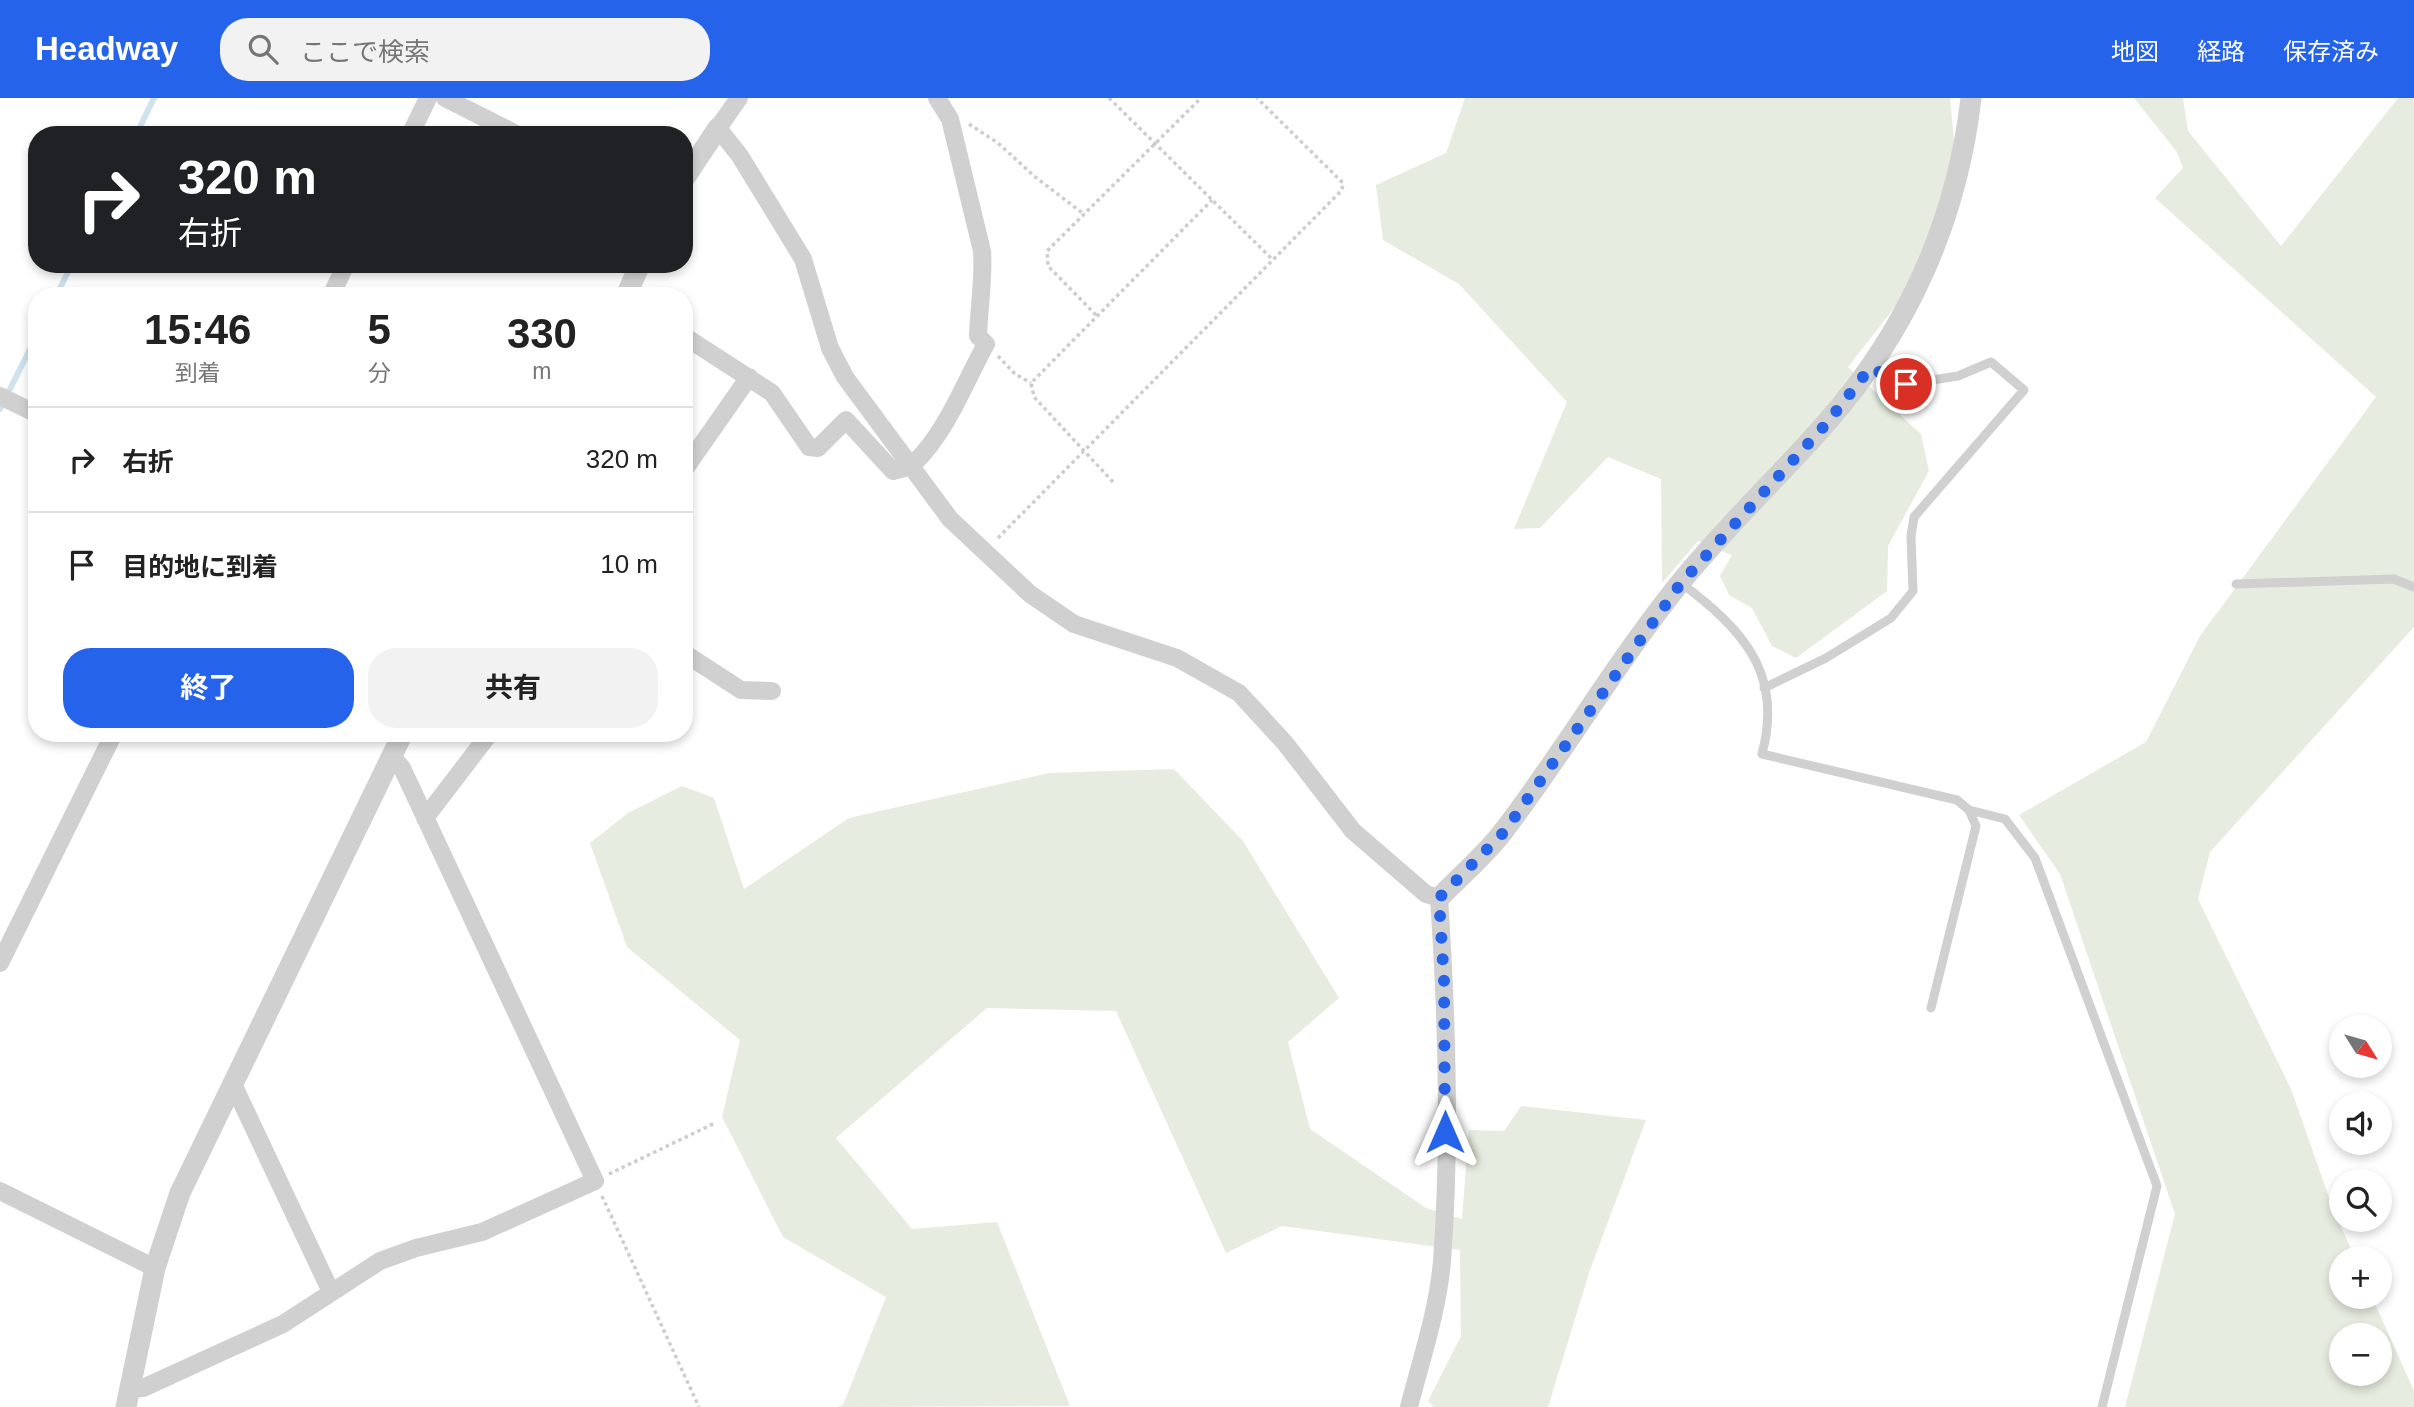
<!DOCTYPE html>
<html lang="ja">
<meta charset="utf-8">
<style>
:root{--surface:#fff;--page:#f2f2f2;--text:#222;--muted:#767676;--line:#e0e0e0;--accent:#2563eb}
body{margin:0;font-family:Helvetica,"Noto Sans JP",sans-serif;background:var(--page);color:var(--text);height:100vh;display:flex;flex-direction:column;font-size:26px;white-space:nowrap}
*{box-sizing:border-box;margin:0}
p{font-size:23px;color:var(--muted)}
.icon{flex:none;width:38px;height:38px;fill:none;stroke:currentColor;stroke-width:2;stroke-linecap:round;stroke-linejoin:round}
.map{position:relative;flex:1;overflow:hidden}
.details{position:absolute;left:28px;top:189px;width:665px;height:455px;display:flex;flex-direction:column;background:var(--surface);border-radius:28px;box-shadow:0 4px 10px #0003}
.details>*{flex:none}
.banner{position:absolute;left:28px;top:28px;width:665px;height:147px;border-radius:28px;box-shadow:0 4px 10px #0003;background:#202124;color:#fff;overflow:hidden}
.needle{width:46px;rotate:127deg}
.controls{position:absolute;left:2329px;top:917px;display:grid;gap:14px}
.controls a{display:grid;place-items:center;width:63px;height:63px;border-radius:50%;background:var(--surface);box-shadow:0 4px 10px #0003;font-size:35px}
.pin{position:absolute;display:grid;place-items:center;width:60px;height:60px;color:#fff;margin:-30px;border:4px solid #fff;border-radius:50%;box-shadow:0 2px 7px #0007}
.me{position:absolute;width:77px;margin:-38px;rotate:0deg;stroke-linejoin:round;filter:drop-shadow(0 0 5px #0008)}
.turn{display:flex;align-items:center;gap:24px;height:147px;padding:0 35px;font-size:32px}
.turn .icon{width:91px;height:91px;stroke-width:2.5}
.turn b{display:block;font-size:49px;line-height:60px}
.eta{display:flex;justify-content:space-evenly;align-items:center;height:119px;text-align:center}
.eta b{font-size:42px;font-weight:700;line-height:49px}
.button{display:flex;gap:14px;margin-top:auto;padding:14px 35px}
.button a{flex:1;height:80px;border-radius:28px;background:var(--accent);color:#fff;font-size:28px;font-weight:700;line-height:80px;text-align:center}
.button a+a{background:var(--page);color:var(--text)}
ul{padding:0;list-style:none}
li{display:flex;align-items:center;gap:21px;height:105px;padding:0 35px;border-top:2px solid var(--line)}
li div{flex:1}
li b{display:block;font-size:26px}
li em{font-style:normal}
header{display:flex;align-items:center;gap:42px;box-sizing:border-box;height:98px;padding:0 35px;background:var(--accent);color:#fff}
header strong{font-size:33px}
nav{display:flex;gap:38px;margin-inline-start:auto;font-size:24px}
.search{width:490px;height:63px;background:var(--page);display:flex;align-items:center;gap:18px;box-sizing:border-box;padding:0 24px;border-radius:28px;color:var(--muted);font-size:26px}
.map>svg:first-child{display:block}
</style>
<header>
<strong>Headway</strong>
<div class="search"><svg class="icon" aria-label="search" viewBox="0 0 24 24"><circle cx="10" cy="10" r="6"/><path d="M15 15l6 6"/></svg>ここで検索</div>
<nav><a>地図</a><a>経路</a><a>保存済み</a></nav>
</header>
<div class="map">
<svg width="2414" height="1309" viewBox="0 0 2414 1309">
<rect width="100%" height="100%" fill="#fff"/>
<!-- green -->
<path fill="#e6ecdf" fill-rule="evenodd" d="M1465,0H1950L1956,63L1945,135L1902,200L1848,269L1921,336L1929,373L1888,448L1887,493L1796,560L1772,548L1752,510L1729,497L1720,478L1732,457L1698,443L1662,485L1661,381L1608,359L1540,430L1514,431L1567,304L1459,186L1383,142L1376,87L1446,55Z
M2134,0H2183L2188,33L2281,148L2398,0H2414V529L2210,754L2198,801L2291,991L2333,1111L2355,1160H2342V1199H2372L2414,1293V1309H2125L2175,1116L2060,776L2019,717L2146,644L2200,538L2376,299L2155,100L2183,70L2177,54ZM2342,1237H2380V1276H2342Z
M1174,671L1243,743L1339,900L1288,944L1310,1031L1426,1110L1462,1121L1469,1032L1504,1033L1521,1008L1646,1022L1590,1172L1548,1309H1434L1428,1303L1461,1238L1460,1152L1282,1128L1226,1155L1116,913L987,910L836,1040L912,1131L997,1124L1070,1308L837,1309L843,1307L886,1199L783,1139L722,1019L740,942L627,849L590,745L628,715L682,688L714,700L744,791L849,720L1049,675Z"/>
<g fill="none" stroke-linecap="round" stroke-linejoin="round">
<!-- stream -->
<path stroke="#cfe2ee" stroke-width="6" d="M136,37L154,0
M56,198L72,166
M0,311L37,237"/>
<!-- path -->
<path stroke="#cdcdcd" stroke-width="3.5" stroke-dasharray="3.5 3.5" stroke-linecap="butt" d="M1109,0L1273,162
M969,26L998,45L1034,78L1085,117
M1096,217L1048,168L1047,153L1201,0
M998,258L1015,276L1031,285
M1113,384L1034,299L1031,285L1212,102
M998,440L1342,92L1343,85L1257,0
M609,1076L715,1025
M602,1098L699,1309"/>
<!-- service -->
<path stroke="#d0d0d0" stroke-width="9" d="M1681,485C1741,530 1784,574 1762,656L1957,702L1969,712L1976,728L1931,910
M2236,486L2394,481L2414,489
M1764,590L1826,560L1891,520L1913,493L1911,438L1914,419L2024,292L1991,264L1958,278L1906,286L1869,270
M1969,712L2005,721L2035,760L2157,1088L2102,1309"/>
<!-- minor -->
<path stroke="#d0d0d0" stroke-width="18" d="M445,0L518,37
M739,0L718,30L740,58L803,161L830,250L845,279L950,421L1030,496L1074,526L1177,560L1239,595L1285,645L1353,733L1426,796L1439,800C1447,920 1451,1043 1442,1163C1438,1212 1421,1262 1409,1309
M410,37L428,0
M331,198L346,166
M684,238L772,295L809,349L818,350L846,322L893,373C900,371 908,370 914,365C945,337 966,282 986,246L978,238C979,209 984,181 982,153L950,21L937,0
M0,298L37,316
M684,372L749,279
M684,555L741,592L772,593
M425,720L490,635
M0,865L114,635
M233,986L331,1194
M0,1093L155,1170
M130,1291L143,1290L283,1226L380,1163L416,1150L482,1134L595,1083L402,670L392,658"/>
<!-- tertiary -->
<path stroke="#d0d0d0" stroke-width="21" d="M684,81L718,30
M626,198L640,166
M1439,800C1460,778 1487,756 1505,731C1566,651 1617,563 1680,485C1726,428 1779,379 1827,324C1908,232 1957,122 1971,0
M126,1309L155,1170L180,1095L403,635"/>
</g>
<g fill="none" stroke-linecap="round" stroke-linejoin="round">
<!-- route -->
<path stroke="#2563eb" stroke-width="12" stroke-dasharray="0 21.6" d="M1445,1034L1444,883L1439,800L1504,734L1681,485L1827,325L1870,270L1906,286"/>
</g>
</svg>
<div class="controls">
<a><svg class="needle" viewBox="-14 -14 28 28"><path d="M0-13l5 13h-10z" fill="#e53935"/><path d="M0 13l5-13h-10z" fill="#767676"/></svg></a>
<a><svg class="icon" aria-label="sound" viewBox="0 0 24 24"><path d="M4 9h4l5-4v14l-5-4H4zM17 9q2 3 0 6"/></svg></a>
<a><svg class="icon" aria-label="search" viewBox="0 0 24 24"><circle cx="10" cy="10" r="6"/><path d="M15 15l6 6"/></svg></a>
<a>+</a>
<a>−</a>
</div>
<div class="pin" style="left:1906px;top:286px;background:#d93025"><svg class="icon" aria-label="arrive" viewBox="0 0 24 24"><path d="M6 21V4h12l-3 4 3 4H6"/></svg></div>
<svg class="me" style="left:1445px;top:1034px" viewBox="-20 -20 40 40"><path d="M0-17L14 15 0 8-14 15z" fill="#2563eb" stroke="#fff" stroke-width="4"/></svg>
<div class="banner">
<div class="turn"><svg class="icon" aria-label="right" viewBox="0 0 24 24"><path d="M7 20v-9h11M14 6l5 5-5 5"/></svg><div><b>320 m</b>右折</div></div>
</div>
<section class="details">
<div class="eta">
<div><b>15:46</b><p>到着</p></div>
<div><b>5</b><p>分</p></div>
<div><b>330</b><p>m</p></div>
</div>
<ul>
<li><svg class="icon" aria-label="right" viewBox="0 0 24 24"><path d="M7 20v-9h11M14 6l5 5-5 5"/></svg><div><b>右折</b></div><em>320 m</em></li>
<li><svg class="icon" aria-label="arrive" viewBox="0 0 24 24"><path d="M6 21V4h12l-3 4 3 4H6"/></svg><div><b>目的地に到着</b></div><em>10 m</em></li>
</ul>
<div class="button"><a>終了</a><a>共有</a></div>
</section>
</div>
